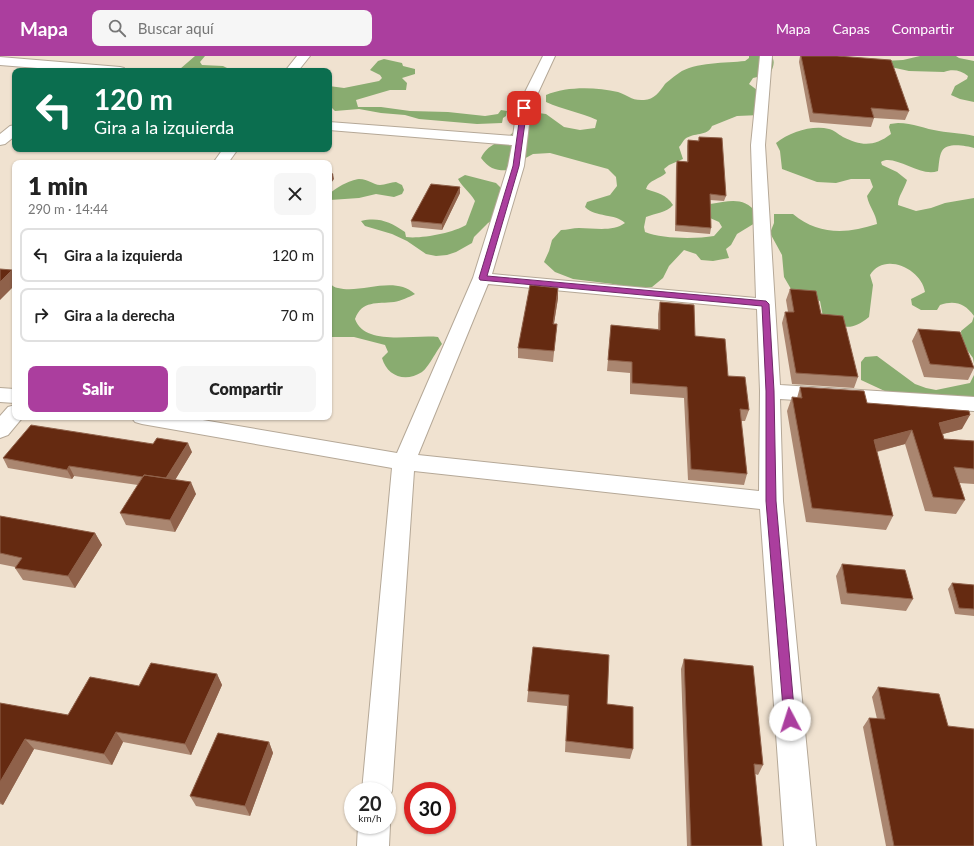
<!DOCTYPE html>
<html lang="es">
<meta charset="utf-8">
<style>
:root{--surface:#fff;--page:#f6f6f6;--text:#222;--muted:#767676;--line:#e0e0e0;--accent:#ab3e9e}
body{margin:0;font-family:Lato,sans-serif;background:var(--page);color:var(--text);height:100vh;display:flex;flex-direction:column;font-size:15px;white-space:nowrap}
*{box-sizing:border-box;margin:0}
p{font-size:13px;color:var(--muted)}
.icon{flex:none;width:22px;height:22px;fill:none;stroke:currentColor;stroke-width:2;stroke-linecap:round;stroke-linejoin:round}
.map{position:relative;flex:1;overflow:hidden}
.sheet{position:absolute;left:12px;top:104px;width:320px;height:260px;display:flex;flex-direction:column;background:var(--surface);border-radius:8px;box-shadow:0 1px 3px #0004}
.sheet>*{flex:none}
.banner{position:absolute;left:12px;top:12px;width:320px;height:84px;border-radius:8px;box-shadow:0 1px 3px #0004;background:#0b6e4f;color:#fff;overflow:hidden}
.speed{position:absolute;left:344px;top:726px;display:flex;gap:8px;font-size:20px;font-weight:700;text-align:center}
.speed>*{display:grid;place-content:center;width:52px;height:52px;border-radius:50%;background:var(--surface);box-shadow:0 1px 3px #0004;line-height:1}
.speed small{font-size:10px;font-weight:400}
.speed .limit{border:6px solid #d22;background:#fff;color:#111}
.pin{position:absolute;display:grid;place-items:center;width:34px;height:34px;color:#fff;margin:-17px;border-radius:8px;box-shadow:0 2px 6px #0006}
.me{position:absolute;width:44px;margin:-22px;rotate:355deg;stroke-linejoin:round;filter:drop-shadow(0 0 3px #0008)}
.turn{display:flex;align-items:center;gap:14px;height:84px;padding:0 16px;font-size:18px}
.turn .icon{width:52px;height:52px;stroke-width:2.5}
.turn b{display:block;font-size:28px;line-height:34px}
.round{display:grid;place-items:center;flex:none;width:42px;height:42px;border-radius:8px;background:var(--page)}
.headline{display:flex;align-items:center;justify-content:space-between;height:68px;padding:0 16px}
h1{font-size:24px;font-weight:800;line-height:30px}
.cta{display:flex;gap:8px;margin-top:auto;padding:8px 16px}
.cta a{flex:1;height:46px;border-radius:8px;background:var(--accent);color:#fff;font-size:16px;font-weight:800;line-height:46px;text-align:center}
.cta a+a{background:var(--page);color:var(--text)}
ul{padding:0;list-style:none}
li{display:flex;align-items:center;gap:12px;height:54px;margin:0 8px 6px;padding:0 8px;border:2px solid var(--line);border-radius:8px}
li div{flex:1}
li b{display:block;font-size:15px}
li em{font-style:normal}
header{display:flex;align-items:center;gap:24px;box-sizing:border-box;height:56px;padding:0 20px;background:var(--accent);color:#fff}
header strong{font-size:19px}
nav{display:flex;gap:22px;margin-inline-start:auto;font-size:14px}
.search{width:280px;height:36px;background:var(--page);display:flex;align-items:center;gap:10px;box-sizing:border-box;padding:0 14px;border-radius:8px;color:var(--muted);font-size:15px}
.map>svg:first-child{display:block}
</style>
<header>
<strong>Mapa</strong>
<div class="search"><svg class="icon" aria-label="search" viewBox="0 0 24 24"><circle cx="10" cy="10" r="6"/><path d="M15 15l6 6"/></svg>Buscar aquí</div>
<nav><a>Mapa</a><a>Capas</a><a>Compartir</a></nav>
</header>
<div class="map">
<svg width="974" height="790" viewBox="0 0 974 790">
<rect width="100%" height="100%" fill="#f0e2d0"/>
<!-- forest -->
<path fill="#89ac70" d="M195,0H205L200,6L202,9L223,10L227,12L223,15H180V13Z
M749,0H771C776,5 773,12 770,18L753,22L749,28L757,34L760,59L737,60L712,70C707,81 694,76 685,83C683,85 681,89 679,91L683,103L669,109L664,113L666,117C660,123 648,124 646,133C658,137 666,138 673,149C666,157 656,157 646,161L644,171L645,176C662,183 696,183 714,180L722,171L719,166L710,162V148C730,145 743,140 757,157L755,167L737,178L731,189L726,193L729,202L713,205L701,204L696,198L684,194L669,210L663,222L652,231L632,232L613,228L573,223L555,216L544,206L549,195L552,184L561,174C567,174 573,172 579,172C594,172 613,176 625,167C615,157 596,162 585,151L587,146L610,139L617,130L616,121L608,113L550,97L533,98L522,104L520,113C503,115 492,117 481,102C489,85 505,87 515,74C517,70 518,63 519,59L531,56L546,58L564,71L580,74L595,72L597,64C580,56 563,54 546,46V39C567,30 596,31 618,36C628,39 631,45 644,44C654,44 660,35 665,28C667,26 676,19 679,17C694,6 727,7 745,5L749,2Z
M920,0H956L959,2L974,5V46L960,43L951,39L955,30L967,23L968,20C961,14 952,13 944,16L909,15L886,10L884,5L903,4Z
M384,3L402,7L403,10L415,13V18L402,22L407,27L406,34H390L356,44L358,51H381L410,55L448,56L485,60L498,58L501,54L507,55L506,60L503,62L502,67L477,68L419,63L405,59L381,57L359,53L335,55L332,52H329V30L344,32L379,25L382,22L380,19L370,14L378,5Z
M898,67C913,67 925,73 939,75C951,77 962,77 974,80V92C966,90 947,86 942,95C939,100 939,109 938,115C920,122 894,97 881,106L882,109L897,116L907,124C904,134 898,140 898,149L916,155L931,152L945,147L974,142V308L973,302L962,287L961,275L972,266L974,260C965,247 954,244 940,249L937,254H921L912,249L911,243L925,236C922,213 884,195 870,219L873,229L869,261C850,276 843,272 823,261L820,245L799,239L791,233L784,221L782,199L770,177L774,167V158H793C818,179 847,178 877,168C876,157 869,151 867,140L873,131L870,123H851L836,127L817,126L782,113L780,95L776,87C790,76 812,69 829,73C834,74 838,78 843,81C861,90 874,91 891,78L889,71L890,68Z
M465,119L496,127L500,131L505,144L495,163L488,167L474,181L472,187L456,196L447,199L436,200L426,198L407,185L392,178L365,170L361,165C379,161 390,166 405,176L406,181C421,183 453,177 466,169L475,145C470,136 463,132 458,123Z
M359,123C369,123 373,129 380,129C385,129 391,126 396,126L402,129L404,134L402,138L394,141L376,138L359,142L330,144L329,139C334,132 350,124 359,123Z
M329,226L330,228C332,229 335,232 338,232C362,238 394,219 415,238C409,241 401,245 394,246C377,248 362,244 355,263C365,291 414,278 438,281L442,288C437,294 428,312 422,316C405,327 387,320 382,302L388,296L385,289L354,281H329Z
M877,300L915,328L926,332L936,334L970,327L974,319V356L940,345L889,337L861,324V306L865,301Z"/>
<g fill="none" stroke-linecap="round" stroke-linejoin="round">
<!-- minor casing -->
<g stroke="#b5a897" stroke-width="2">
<path id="minor" d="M297,0H310L298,15H285Z
M543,0H555L531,52L524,110L492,218L756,242L751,89L760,0H772L765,89L780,329L974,341V355L780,343L783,445L816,790H784L760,453L414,415L392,735L387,746V735H362L392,412L142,368L135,366L131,361H185L397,397L473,222L508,110L512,89L329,74V66L513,80L517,52ZM488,228L757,253L760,335L759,435L418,399Z
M0,1L120,11L124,12L126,15H75L0,9Z
M15,69V80L5,88L0,89V78L10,70Z
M223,93H238L228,107H213Z
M0,332L15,333V347L0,346Z
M15,349V361H23L8,379L0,382V360L8,351Z
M387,763L390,769L389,790H357L358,769H387Z"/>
</g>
<!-- minor -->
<use href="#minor" fill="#fff" fill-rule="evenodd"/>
</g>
<!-- wall -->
<path fill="#aa8670" d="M800,0H837L909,55L905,64L874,62L871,71L810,66L799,6Z
M699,81L726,140L724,145L710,144L711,172L710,178L675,175L676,111L677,105L687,106V90L688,84L698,85Z
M460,131V137L442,174L412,171L411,165Z
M558,232V242L554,268H557L553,306L518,302V292Z
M790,233L821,258L858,321L854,332L792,328L782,267L785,256H788L786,244Z
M660,246L695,280L728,320L749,354L745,365H741L747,418L744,429L688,424L684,342L630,338V317L607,315L611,269L658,273V258Z
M918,273L974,312L968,324L924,321L912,285Z
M800,331L867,347L962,373L943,378L944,383L974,385V428L959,427L965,444L956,458L925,455L905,388L877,396L893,460L886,474L806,466L787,355L792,341L797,342Z
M192,396L175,424L196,438L175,476L126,469L120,457L138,429L74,420L72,423L8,412L3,402Z
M0,460L95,477L102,489L75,532L23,524L15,512V511L0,508Z
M842,508L913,543L906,555L841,548L836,520Z
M952,527L974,529V560L955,558L948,533Z
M533,591L607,648L633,693L630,703L565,696L567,650L527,646Z
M684,603L763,709L758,719L755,718L762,790H687L681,613Z
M217,618L222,629L191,699L123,686L112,709L34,693L3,749L0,748V647L68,659L139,630Z
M878,631L948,670L974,790H886L863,671L869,662L877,663L872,641Z
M269,686L273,697L250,760L196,750L190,740Z"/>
<!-- shaded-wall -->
<path fill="#8f614a" d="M333,118L334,123L329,130V123Z
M460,131V137L442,174V168Z
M12,214L15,221V229L0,244V226Z
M558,232V242L552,279L553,268Z
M970,359L962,373L931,381L939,367Z
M912,374L905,388L867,398L874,384Z
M188,387L192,396L169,434L165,424Z
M69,410L74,420L72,423L67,414Z
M191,426L196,438L175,476L170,464Z
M95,477L102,489L75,532L68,520Z
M217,618L222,629L191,699L185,688Z
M116,676L123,686L112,709L104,698Z
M25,683L34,693L3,749L0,746V726Z
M269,686L273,697L250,760L245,750Z"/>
<!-- building -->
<path fill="#652a11" stroke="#8f614a" d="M801,0H837L891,4L909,55L871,52L874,62L813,57Z
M699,81L722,82L726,140L710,138L711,172L676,169L677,105L688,106V84L699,85Z
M329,117L333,118L329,123Z
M431,128L460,131L442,168L411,165Z
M0,213L12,214L0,226Z
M530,229L558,232L553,268H557L554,295L518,292Z
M790,233L816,235L821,258L843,260L858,321L796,317L785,256H794Z
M660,246L694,249L695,280L725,283L728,320L745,321L749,354L740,353L747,418L691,413L687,331L632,327V306L608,304L611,269L660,274Z
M918,273L960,276L974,312L930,308Z
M800,331L864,335L867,347L969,355L970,359L939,367L944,383L974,385V413L954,411L965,444L933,441L912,374L874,384L893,460L812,452L792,341L802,342Z
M31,369L153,388L157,382L188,387L166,422L144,419L143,421L69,410L67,414L3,402Z
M144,419L191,426L170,464L120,457Z
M0,460L95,477L68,520L15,512L22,502L0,497Z
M842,508L905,514L913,543L847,537Z
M952,527L974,529V553L959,552Z
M533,591L609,599L607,648L633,651V693L566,685L569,639L528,635Z
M684,603L753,610L763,709L754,708L762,790H691Z
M151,607L217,618L185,688L116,676L104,698L25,683L0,726V647L68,659L90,621L139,630Z
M878,631L939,638L948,670L974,673V790H894L869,662L885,663Z
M218,677L269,686L245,750L190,740Z"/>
<!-- route -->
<path fill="#ab3e9e" stroke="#6f2867" d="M524,50L527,52L519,110L487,220L766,245L769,248L774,335L776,445L795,664L794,668L790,670L785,668L784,664L766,445V335L762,250L480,224L479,222L513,110L521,52Z"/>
</svg>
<div class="speed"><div>20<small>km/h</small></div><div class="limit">30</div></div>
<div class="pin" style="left:524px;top:52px;background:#d93025"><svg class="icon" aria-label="arrive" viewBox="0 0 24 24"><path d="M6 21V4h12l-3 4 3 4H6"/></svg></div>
<svg class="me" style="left:790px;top:664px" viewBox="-20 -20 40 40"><circle r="19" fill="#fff"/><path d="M0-13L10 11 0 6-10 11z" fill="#ab3e9e"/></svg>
<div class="banner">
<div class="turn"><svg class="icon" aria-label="left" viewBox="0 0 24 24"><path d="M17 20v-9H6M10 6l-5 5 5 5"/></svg><div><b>120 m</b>Gira a la izquierda</div></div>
</div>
<section class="sheet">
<div class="headline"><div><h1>1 min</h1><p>290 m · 14:44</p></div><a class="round"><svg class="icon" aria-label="close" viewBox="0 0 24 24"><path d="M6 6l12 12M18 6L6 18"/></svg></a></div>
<ul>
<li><svg class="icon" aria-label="left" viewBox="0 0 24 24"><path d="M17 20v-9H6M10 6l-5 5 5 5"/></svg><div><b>Gira a la izquierda</b></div><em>120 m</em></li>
<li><svg class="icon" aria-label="right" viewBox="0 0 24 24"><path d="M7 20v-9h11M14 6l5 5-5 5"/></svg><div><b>Gira a la derecha</b></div><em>70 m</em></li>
</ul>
<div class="cta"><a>Salir</a><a>Compartir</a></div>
</section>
</div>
